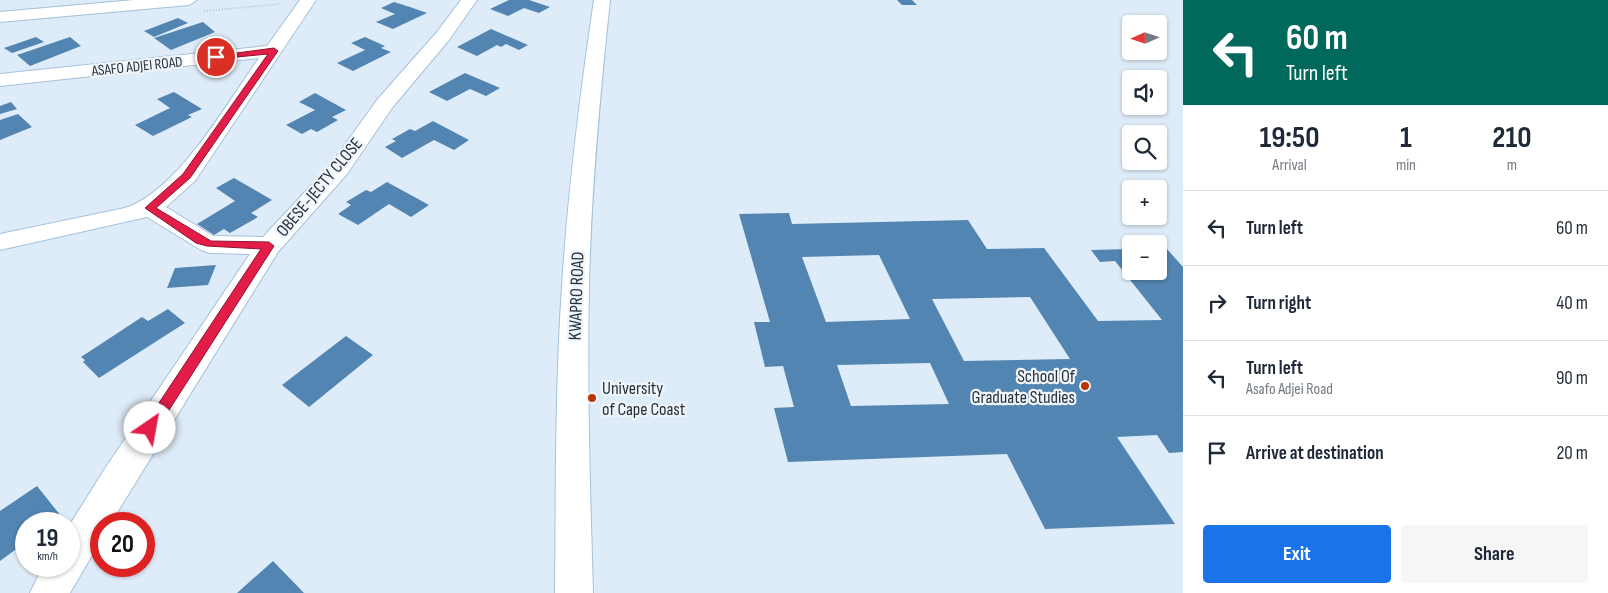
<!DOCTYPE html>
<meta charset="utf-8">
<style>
:root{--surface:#fff;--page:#f6f6f7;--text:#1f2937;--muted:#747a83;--line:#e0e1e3;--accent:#1a73e8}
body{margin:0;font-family:"Sofia Sans Condensed",sans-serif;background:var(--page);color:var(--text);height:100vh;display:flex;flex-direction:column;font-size:19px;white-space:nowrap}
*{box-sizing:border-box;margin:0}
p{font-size:16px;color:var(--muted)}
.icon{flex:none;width:28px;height:28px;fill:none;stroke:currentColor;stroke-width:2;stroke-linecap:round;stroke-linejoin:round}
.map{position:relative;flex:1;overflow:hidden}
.details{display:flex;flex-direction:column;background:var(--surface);width:425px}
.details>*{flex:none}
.guide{background:#00695c;color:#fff;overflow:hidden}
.needle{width:32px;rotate:267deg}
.tools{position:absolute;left:1122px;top:15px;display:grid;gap:10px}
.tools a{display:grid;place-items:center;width:45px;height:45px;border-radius:5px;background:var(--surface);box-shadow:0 1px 4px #0004;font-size:25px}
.speed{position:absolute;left:15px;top:512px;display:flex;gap:10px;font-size:25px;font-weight:700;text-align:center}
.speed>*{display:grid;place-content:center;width:65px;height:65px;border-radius:50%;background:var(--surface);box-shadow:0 1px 4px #0004;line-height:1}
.speed small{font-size:12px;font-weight:400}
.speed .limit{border:8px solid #d22;background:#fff;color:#111}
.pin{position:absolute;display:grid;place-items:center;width:42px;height:42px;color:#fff;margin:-21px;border:2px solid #fff;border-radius:50%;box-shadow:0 1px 5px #0007}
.me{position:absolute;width:55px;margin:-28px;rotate:33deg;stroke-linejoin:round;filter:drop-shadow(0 0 4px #0008)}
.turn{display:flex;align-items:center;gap:18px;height:105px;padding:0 20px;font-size:22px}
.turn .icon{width:65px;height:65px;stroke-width:2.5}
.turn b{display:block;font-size:35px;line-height:42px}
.eta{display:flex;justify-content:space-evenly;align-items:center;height:85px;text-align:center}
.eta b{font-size:30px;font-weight:700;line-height:35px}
.action{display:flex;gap:10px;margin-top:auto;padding:10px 20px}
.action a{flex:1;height:58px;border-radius:5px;background:var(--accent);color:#fff;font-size:20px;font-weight:700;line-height:58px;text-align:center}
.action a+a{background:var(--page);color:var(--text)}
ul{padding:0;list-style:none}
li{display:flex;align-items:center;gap:15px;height:75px;padding:0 20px;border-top:1px solid var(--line)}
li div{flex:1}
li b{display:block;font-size:19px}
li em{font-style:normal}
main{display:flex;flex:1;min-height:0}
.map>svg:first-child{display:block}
</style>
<main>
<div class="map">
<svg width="1183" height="593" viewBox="0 0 1183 593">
<rect width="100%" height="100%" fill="#eff5fa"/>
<!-- built -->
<path fill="#deecf9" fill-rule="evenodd" d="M0,0H1183V593H0ZM1131,24H1159V51H1131ZM1131,79H1159V106H1131ZM1131,134H1159V161H1131ZM1131,189H1159V216H1131ZM1131,244H1159V271H1131ZM26,524H69V566H26ZM101,524H144V566H101Z"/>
<!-- building -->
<path fill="#5285b1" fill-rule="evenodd" d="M509,0H529L550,7L539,13L524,8L508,16L490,9Z
M897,0H912L917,5H902Z
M394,2L410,7L427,13L393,29L376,22L395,14L381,8Z
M178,18L188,23L154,37L144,31Z
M203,22L215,32L171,50L154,38Z
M491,29L528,45L519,50L506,44L501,47L497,45L477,56L457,47Z
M36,37L44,42L12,53L4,48Z
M70,37L81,46L30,66L17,55Z
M365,37L385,46L381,48L391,52L353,71L337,63L365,50L351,43Z
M465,73L500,88L486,96L470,89L447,101L429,92Z
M174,92L202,109L188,115L192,117L153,136L135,125L170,108L157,99Z
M315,93L346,110L332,117L338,120L317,132L311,129L302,134L286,125L315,110L299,102Z
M11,102L17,109L0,114V106Z
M18,114L32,127L0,140V120Z
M433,121L469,140L454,150L434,140L402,158L385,147L396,141L392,139L410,129L415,131Z
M234,178L272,200L251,213L258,217L230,233L224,229L214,235L197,224L235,201L216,188Z
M387,182L429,205L411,217L389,204L358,225L338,214L351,205L346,202L366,190L371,192Z
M789,213L792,224L968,220L987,249L1044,248L1098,321L1162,320L1115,261L1100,262L1091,250L1131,249V271H1159V248H1166L1183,267V452L1169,453L1157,435L1117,437L1175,524L1045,529L1007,454L788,462L774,408L794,407L783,366L765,367L754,322H770L739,214ZM879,255L910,319L826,322L802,257ZM1030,297L1070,359L964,361L932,299ZM930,363L949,404L851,406L837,365Z
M216,265L208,285L167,288L175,268Z
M168,309L185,323L99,378L83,362L85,360L81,357L142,317L148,321Z
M346,336L373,355L309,407L282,385Z
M37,486L61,516L51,524H26V542L0,561V511Z
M273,561L304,593H237Z"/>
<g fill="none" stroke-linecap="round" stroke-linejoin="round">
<!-- minor casing -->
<g stroke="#a4c1da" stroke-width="2">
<path id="minor" d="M134,0H197L189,5L0,22V12Z
M300,0H316L195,181L166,207L213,236L263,237L331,164L377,100L437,32L461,0H477L449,40L392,108L347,174L278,252L110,524H101V540L70,593H30L43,566H69V526L106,467L250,254L210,253L201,250L147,217L0,250V234L125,208C178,191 226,104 259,58L0,86V74L267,46Z
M594,0H610C600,95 591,191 589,287C587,389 590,491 593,593H555C556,491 555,388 562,286C568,190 580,95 594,0Z"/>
</g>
<!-- path -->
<path stroke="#9199a1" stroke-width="2" stroke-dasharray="0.5 2.5" stroke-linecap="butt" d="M204,11L280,4"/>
<!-- minor -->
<use href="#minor" fill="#fff" fill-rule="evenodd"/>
</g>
<!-- route -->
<path fill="#e11d48" stroke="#92132f" d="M274,48L278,51L190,178L156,208L211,241L269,242L274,246L155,432H145L143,428L145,424L261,249L207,246L196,243L145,208L183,174L268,54L216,59H214V56Z"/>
<!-- markers -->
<g fill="#bd3404" stroke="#eff5fa" stroke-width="2">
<circle cx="1085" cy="386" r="5"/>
<circle cx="592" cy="398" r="5"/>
</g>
<g text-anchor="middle" stroke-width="4.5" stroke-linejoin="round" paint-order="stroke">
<!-- far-street labels -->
<g font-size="15" fill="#27323c" stroke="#eff5fa">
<text transform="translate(137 66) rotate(-6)" y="5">ASAFO ADJEI ROAD</text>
</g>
<!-- street labels -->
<g font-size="18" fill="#27323c" stroke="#eff5fa">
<text transform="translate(319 187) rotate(-50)" y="6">OBESE-JECTY CLOSE</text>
<text transform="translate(576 296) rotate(-88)" y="6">KWAPRO ROAD</text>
</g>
<!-- poi labels -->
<g font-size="18" fill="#27323c" stroke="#eff5fa" text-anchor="end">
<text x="1075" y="382">School Of<tspan x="1075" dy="21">Graduate Studies</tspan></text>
<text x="602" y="394" text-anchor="start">University<tspan x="602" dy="21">of Cape Coast</tspan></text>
</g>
</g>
</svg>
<div class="tools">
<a><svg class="needle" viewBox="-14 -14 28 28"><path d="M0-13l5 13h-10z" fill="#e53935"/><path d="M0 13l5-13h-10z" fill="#747a83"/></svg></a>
<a><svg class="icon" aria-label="sound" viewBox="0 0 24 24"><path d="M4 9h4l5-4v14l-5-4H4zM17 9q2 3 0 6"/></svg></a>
<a><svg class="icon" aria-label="search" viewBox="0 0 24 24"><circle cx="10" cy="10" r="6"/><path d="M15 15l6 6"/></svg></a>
<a>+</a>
<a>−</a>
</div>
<div class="speed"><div>19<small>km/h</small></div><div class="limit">20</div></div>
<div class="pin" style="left:216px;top:57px;background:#d93025"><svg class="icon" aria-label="arrive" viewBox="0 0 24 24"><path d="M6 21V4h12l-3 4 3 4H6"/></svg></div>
<svg class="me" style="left:150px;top:428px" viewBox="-20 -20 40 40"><circle r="19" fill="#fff"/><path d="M0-13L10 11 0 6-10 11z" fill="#e11d48"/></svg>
</div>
<section class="details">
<div class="guide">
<div class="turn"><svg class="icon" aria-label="left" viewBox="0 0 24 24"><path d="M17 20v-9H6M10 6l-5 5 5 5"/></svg><div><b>60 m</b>Turn left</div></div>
</div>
<div class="eta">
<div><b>19:50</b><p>Arrival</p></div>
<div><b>1</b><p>min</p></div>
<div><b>210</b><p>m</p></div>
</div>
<ul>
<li><svg class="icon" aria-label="left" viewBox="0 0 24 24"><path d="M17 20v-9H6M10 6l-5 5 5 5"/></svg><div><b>Turn left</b></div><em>60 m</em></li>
<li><svg class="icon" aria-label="right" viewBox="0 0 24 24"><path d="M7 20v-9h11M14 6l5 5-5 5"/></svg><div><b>Turn right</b></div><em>40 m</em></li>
<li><svg class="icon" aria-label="left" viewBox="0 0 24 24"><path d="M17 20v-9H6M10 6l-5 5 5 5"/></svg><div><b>Turn left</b><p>Asafo Adjei Road</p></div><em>90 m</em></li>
<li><svg class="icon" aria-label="arrive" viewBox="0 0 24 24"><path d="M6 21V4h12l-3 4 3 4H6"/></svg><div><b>Arrive at destination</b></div><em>20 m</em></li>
</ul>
<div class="action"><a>Exit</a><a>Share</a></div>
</section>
</main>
